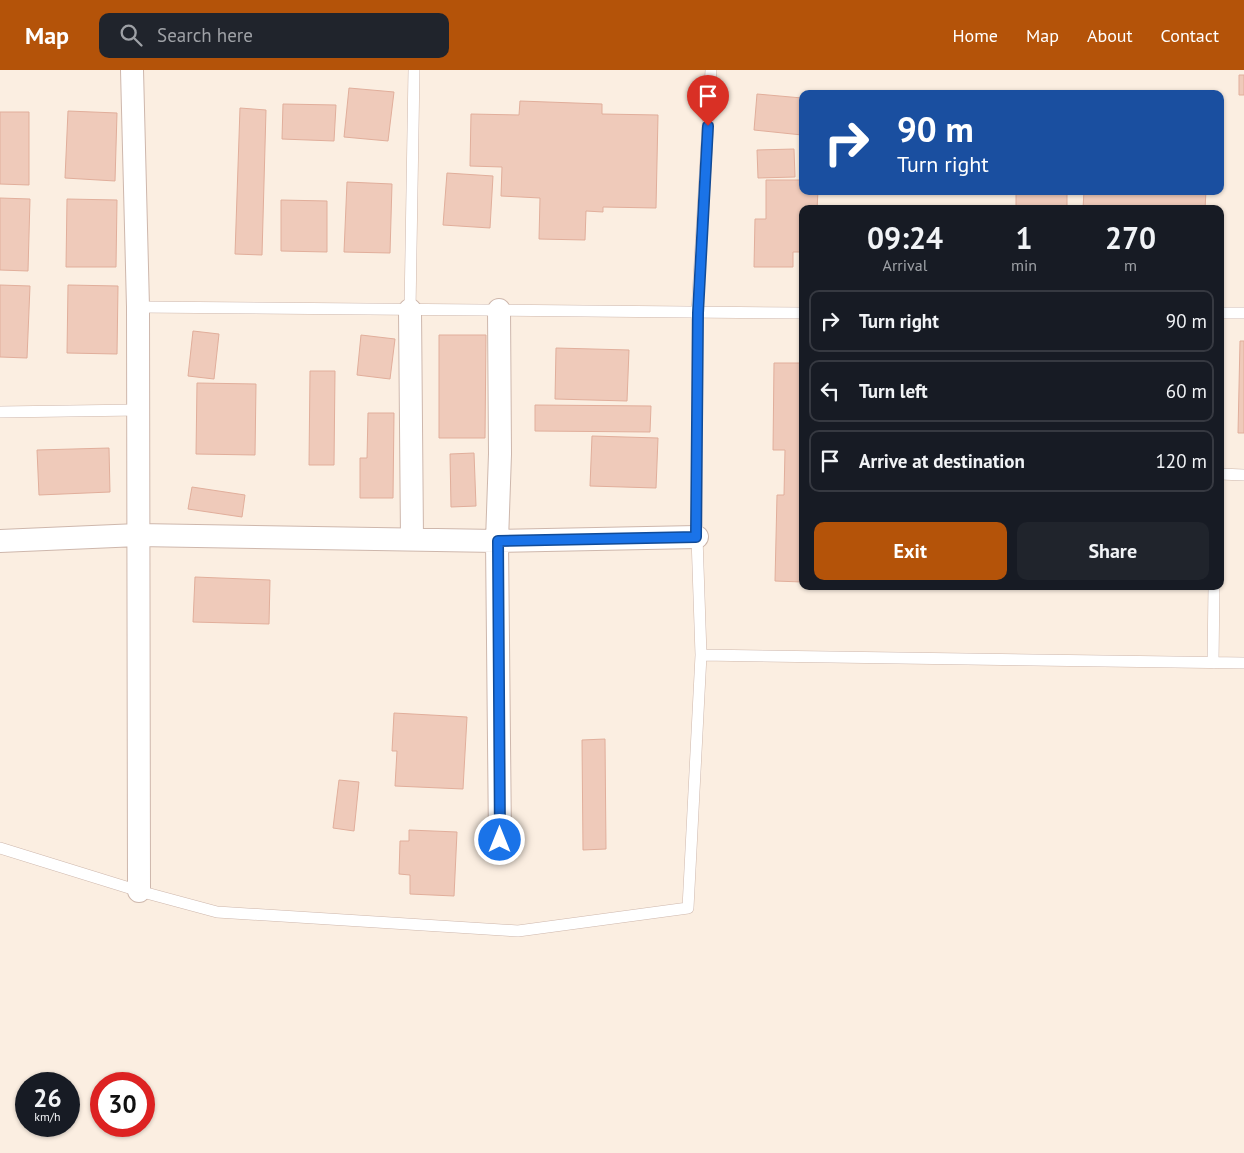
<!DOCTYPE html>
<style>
:root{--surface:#171b24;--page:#20242c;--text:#f1f3f6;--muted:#9ea1a6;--line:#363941;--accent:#b45309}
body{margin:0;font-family:"PT Sans",sans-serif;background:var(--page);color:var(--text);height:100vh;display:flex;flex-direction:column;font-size:19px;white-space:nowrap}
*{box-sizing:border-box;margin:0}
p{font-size:16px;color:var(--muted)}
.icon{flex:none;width:28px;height:28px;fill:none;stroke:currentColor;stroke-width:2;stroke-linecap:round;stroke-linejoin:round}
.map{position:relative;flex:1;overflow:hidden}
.side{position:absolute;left:799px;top:135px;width:425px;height:385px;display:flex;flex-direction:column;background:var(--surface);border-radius:10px;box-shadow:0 1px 4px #0004}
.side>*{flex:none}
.banner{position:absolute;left:799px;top:20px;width:425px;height:105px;border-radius:10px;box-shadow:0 1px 4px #0004;background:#1a4fa0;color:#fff;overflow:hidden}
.speed{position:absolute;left:15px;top:1002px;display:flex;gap:10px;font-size:25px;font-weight:700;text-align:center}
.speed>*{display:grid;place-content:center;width:65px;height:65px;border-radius:50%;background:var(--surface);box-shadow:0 1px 4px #0004;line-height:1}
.speed small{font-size:12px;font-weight:400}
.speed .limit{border:8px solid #d22;background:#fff;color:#111}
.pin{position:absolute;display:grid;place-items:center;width:42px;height:42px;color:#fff;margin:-51px -21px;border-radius:50% 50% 50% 0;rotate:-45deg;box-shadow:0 0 5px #0007}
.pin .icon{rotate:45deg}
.me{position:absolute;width:55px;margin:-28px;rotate:0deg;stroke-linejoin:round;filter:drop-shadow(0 0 4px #0008)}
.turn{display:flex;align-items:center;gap:18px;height:105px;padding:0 15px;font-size:22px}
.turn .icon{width:65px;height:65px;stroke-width:2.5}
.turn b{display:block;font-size:35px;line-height:42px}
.eta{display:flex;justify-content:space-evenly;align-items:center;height:85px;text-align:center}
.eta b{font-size:30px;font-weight:800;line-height:35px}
.cta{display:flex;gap:10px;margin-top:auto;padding:10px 15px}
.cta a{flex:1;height:58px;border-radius:10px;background:var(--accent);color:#fff;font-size:20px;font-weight:800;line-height:58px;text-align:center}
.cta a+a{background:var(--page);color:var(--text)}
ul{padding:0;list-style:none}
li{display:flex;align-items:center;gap:15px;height:62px;margin:0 10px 8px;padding:0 5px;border:2px solid var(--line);border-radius:10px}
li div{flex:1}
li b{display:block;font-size:19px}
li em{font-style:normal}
header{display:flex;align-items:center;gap:30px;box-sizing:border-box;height:70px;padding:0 25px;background:var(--accent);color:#fff}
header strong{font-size:24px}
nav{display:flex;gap:28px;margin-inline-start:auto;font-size:18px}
.search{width:350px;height:45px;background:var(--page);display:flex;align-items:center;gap:12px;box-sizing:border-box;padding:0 18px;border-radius:10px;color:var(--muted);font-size:19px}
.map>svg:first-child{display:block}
</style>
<header>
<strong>Map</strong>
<div class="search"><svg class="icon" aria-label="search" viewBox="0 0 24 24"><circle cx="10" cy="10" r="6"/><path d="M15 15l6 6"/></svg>Search here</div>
<nav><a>Home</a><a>Map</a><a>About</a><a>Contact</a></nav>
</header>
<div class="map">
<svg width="1244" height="1083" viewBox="0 0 1244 1083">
<rect width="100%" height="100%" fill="#fbeee1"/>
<!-- building -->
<path fill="#efcaba" stroke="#e1ae9b" d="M1239,5H1244V25H1239Z
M349,18L394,22L388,71L344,67Z
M757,24L802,28V65L754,60Z
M520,31L602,34V44L658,45L656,138L603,137V142L586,141L585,170L539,169L540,128L501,126L502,97L470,96L471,44L519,45Z
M283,34L336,35L334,71L282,69Z
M240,38L266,40L262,185L235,184Z
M68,41L117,43L115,111L65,108Z
M0,42H29V115L0,114Z
M794,79L795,107L758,108L757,80Z
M447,103L493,106L490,158L443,155Z
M766,110H802V121H818L817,139H802V182H793V197H754L755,149H766Z
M347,112L392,114L390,183L344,182Z
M1016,121H1067V139H1016Z
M1084,121H1206L1205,139H1083Z
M0,128L30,129L28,201L0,200Z
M67,129L117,130L116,197H66Z
M281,130L327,131V182L281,181Z
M0,215L30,216L27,288L0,287Z
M68,215L118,216L117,284L67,283Z
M193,261L219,264L214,309L188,306Z
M361,265L395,269L390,309L357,305Z
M439,265H486L485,368H439Z
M1240,271H1244V363H1238Z
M556,278L629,280L627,331L555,329Z
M774,293H802V512L775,511L777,425H784L785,380H773Z
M310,301H335L334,395H309Z
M197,313L256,314L255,385L196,384Z
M535,335L651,336L650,362L535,361Z
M368,343H394L393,428H360V388H367Z
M592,366L658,368L656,418L590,416Z
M109,378L110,422L39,425L37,380Z
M474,383L476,436L451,437L450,384Z
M192,417L245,425L242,447L188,439Z
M195,507L270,510L269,554L193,552Z
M394,643L467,647L463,719L395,716L397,681H392Z
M605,669L606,779L583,780L582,670Z
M339,710L359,712L354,761L333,758Z
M409,760L457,762L454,826L410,824V805L399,804L400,771H409Z"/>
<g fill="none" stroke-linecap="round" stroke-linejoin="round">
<!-- lane casing -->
<g stroke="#ceb7ac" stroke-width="12">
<path id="lane" d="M138,237L802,243
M410,240L414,0
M1220,243H1244
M0,342L138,340
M1220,404L1244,405
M701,585L1244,593
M1213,593L1214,516
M0,778L139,821L217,842L518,861L688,838L701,585L697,467V243L711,0"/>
</g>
<!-- street casing -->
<g stroke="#ceb7ac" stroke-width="24">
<path id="street" d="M132,0L138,237L139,821
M410,240L412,469
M499,240L500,384L497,471L500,771
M0,471L138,465L497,471L697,467"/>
</g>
<!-- lane -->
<use href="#lane" stroke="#fff" stroke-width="11"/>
<!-- street -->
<use href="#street" stroke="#fff" stroke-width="22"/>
</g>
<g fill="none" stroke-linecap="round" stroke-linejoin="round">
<!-- route casing -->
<g stroke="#114b97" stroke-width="12">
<path id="route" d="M500,770L498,471L696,467L698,243L708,56"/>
</g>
<!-- route -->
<use href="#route" stroke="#1a73e8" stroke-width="9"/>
</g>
</svg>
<div class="speed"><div>26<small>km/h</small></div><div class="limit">30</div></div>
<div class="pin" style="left:708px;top:56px;background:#d93025"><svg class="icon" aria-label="arrive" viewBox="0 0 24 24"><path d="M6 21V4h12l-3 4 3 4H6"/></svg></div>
<svg class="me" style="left:500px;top:770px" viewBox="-20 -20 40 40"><circle r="17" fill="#1a73e8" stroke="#fff" stroke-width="3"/><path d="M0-11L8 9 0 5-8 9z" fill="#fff"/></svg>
<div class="banner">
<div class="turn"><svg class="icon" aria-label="right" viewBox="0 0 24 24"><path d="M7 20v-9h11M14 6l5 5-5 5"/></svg><div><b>90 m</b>Turn right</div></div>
</div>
<section class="side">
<div class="eta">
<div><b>09:24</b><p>Arrival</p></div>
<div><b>1</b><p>min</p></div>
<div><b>270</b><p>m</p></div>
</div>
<ul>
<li><svg class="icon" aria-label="right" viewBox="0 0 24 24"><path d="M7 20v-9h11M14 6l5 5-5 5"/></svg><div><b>Turn right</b></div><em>90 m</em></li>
<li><svg class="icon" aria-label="left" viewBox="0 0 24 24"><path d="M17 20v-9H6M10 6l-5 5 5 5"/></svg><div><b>Turn left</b></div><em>60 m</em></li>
<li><svg class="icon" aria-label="arrive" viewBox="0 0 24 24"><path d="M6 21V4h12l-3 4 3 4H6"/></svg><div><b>Arrive at destination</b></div><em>120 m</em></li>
</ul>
<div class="cta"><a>Exit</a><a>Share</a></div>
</section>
</div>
